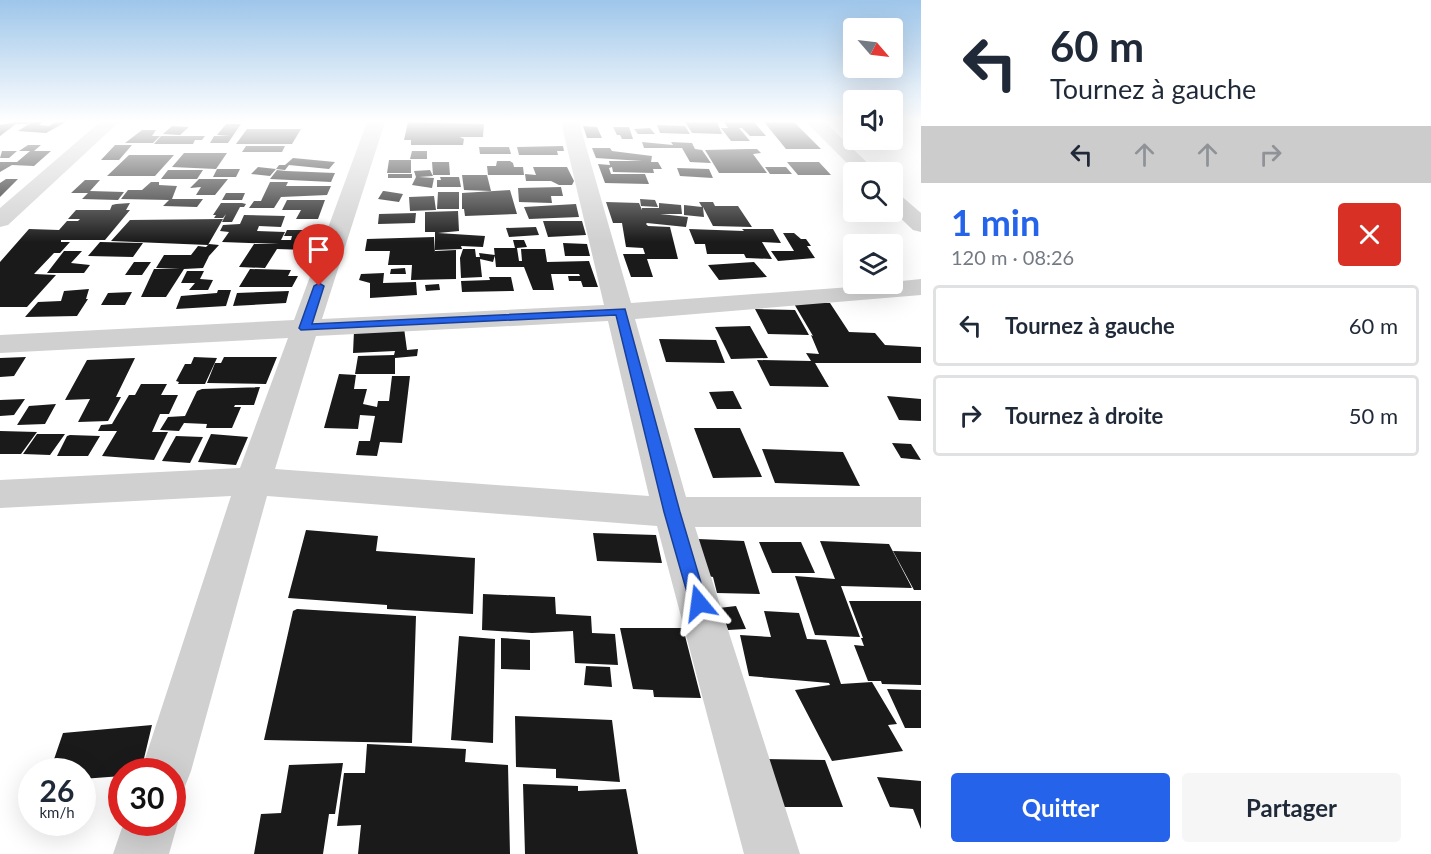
<!DOCTYPE html>
<html lang="fr">
<meta charset="utf-8">
<style>
:root{--surface:#fff;--page:#f6f6f7;--text:#1f2937;--muted:#747a83;--line:#e0e1e3;--accent:#2563eb}
body{margin:0;font-family:Lato,sans-serif;background:var(--page);color:var(--text);height:100vh;display:flex;flex-direction:column;font-size:22px;white-space:nowrap}
*{box-sizing:border-box;margin:0}
p{font-size:20px;color:var(--muted)}
.icon{flex:none;width:33px;height:33px;fill:none;stroke:currentColor;stroke-width:2;stroke-linecap:round;stroke-linejoin:round}
.map{position:relative;flex:1;overflow:hidden}
.panel{display:flex;flex-direction:column;background:var(--surface);width:510px}
.panel>*{flex:none}
.guide{background:#fff;color:var(--text);overflow:hidden}
.needle{width:39px;rotate:118deg}
.controls{position:absolute;left:843px;top:18px;display:grid;gap:12px}
.controls a{display:grid;place-items:center;width:60px;height:60px;border-radius:6px;background:var(--surface);box-shadow:0 6px 24px #0002;font-size:30px}
.speed{position:absolute;left:18px;top:758px;display:flex;gap:12px;font-size:30px;font-weight:700;text-align:center}
.speed>*{display:grid;place-content:center;width:78px;height:78px;border-radius:50%;background:var(--surface);box-shadow:0 6px 24px #0002;line-height:1}
.speed small{font-size:15px;font-weight:400}
.speed .limit{border:9px solid #d22;background:#fff;color:#111}
.pin{position:absolute;display:grid;place-items:center;width:51px;height:51px;color:#fff;margin:-62px -26px;border-radius:50% 50% 50% 0;rotate:-45deg;box-shadow:0 0 6px #0007}
.pin .icon{rotate:45deg}
.me{position:absolute;width:66px;margin:-33px;rotate:344deg;stroke-linejoin:round;filter:drop-shadow(0 0 4px #0008)}
.turn{display:flex;align-items:center;gap:21px;height:126px;padding:0 30px;font-size:27px}
.turn .icon{width:78px;height:78px;stroke-width:2.5}
.turn b{display:block;font-size:42px;line-height:51px}
.lanes{display:flex;align-items:center;height:57px;padding:0 30px;background:#0003;justify-content:center;gap:30px;direction:ltr}
.lanes .off{opacity:.35}
.round{display:grid;place-items:center;flex:none;width:63px;height:63px;border-radius:6px;background:var(--page)}
.summary{display:flex;align-items:center;justify-content:space-between;height:102px;padding:0 30px}
h1{font-size:36px;font-weight:700;line-height:45px;color:var(--accent)}
.action{display:flex;gap:12px;margin-top:auto;padding:12px 30px}
.action a{flex:1;height:69px;border-radius:6px;background:var(--accent);color:#fff;font-size:24px;font-weight:700;line-height:69px;text-align:center}
.action a+a{background:var(--page);color:var(--text)}
ul{padding:0;list-style:none}
li{display:flex;align-items:center;gap:18px;height:81px;margin:0 12px 9px;padding:0 18px;border:3px solid var(--line);border-radius:6px}
li div{flex:1}
li b{display:block;font-size:22px}
li em{font-style:normal}
main{display:flex;flex:1;min-height:0}
.map>svg:first-child{display:block}
</style>
<main>
<div class="map">
<svg width="921" height="854" viewBox="0 0 921 854">
<rect width="100%" height="100%" fill="#fff"/>
<!-- building -->
<path fill="#1a1a1a" d="M15,122H31L27,124H16L0,136V125Z
M32,122H43L39,125L49,126L55,122H66L46,133L18,131Z
M408,122L484,124L483,137H460L464,139L463,145H411V140H404Z
M685,122H717L722,134L692,133Z
M724,122H754L766,136H750L742,128H739L750,141H731L721,128H728Z
M764,122H794L821,149H786Z
M226,124H241L228,143H210L214,136H230L217,135Z
M657,125L685,126L690,134L660,133Z
M172,126L189,127L180,135L163,134Z
M583,126L597,127L602,138H587Z
M613,127H629L633,139H622L620,135H617Z
M650,128L655,134H638L634,129Z
M247,129H301L292,144H236Z
M142,130H156L152,136H160L153,143H125Z
M161,136H205L202,140H195L193,144H154Z
M866,141H881L888,148L873,147Z
M642,142L673,145L671,142L692,143L695,149L702,150L711,163L690,162L682,148H644Z
M28,145H41L34,151H19Z
M115,145H132L119,160H101Z
M246,146H285L282,152H242Z
M563,146L564,151H557L558,155H519L517,147Z
M479,147H509L511,154H480Z
M592,148H610L612,151L652,156L651,162H658L662,169H653L654,173L613,172L612,167L609,168L611,174H645L649,184L605,183L598,164L610,165L609,161H642L596,158Z
M748,149H757L761,153L753,154L767,173H719L705,150Z
M2,151H17L9,158H0Z
M30,151H51L34,166L12,165L0,172V162H17Z
M412,151H427V159H410Z
M184,153H227L216,169L172,167Z
M129,155H174L155,176H107Z
M293,158L335,162L329,169L289,165L285,170L276,169L270,176L251,174L258,167L276,169L279,165H285Z
M389,160H411V173H387Z
M497,161H510L513,163L514,167H523L524,175H488L487,166H496Z
M432,162H449L450,175H433Z
M787,162H819L831,175H798Z
M533,167H567L574,181L572,185H559L551,181H526L525,174L536,175Z
M765,167H786L792,174H770Z
M677,168L709,169L713,178L680,176Z
M217,169H240L236,177H213Z
M168,170H203L197,179H161Z
M277,170L286,171L335,173L331,182L270,179Z
M430,170L433,176L419,177L434,178L432,188L412,185L416,177L414,171Z
M388,174H412V178H388Z
M462,175H487L491,191L464,190Z
M440,177H459L461,187H437V180H441Z
M6,179H18L0,197V183Z
M199,179H228L215,195H196L201,187L190,188Z
M85,180H100L90,191L124,192L118,200L82,199L88,193H71Z
M151,182H159V185L177,186L172,199H203L197,207L163,206L169,200L121,199L128,190H142Z
M270,182H288L286,186H331L327,195L281,197L274,208H249L254,201H261Z
M561,187L563,196H551L552,203L519,202L518,188Z
M510,190L517,214L465,216L464,209H462V193Z
M383,191H384L403,194L399,202L378,199Z
M438,192H459V209H437Z
M226,193H245L242,200H222Z
M434,196L436,210L410,211L409,197Z
M640,199L655,200L658,207L641,206Z
M287,200H325L318,219H296L301,210H282Z
M606,202L639,203L642,210V208H659V203L681,205L682,214H660L688,217L686,227L647,223L646,224L648,226L670,227L678,259H647L653,277H631L623,254H645L643,248L626,247L622,223H613Z
M699,202H713L715,206H738L752,227L713,226L703,207L704,217L684,215V205L702,207Z
M130,203L126,210H130L105,240H61V242H70L60,253H54L34,274L56,275L27,307H0V262L29,229L59,230L67,221H78L80,219H68L76,210H110L112,205L116,204Z
M221,203H242L246,204L244,207H240L232,222H222L226,214L223,218H214L216,215H213Z
M576,204L579,217L529,219L524,207Z
M458,211L459,231L438,233L485,236L483,247L461,246L462,249L435,250V232H425V212Z
M416,213L415,223L378,224L379,214Z
M244,215L285,216L281,227L259,226L257,231L285,232L281,240H291L292,236H284L287,230H313L306,250L277,249L265,268L239,267L254,244H279L222,242L229,232L220,231L223,225L240,224Z
M223,219L208,245L111,241L130,220Z
M543,221H582L586,235L548,237Z
M536,227L539,235L509,237L506,228Z
M689,229L744,231L742,229H773L781,243L762,242L772,259L746,258L744,254H707L705,244H695Z
M783,233H794L801,239H806L811,246H807L815,258L778,261L771,251H794Z
M434,237L435,253V251L456,250V279L411,280L412,265H388L390,251H365L367,239Z
M513,240H524L527,247L517,248L519,261H522L521,249H545L547,262L589,261L598,287H583L581,281H569L568,276H580L579,274H551L554,290H533L524,267H496L494,248H515Z
M100,242L143,243L133,257L88,256Z
M563,243L587,244L590,256H565Z
M209,244L219,245L209,256L203,268L184,269L166,297H141L154,269H180L156,268L164,255H191L198,246L206,247Z
M463,249H475L476,257H480L479,253L495,255L493,262L480,259L482,277L461,278L460,258Z
M64,251H82L71,263L90,265L84,273H47Z
M134,262H151L142,275H125Z
M754,262L767,277L719,280L708,265Z
M405,268L406,274H390L391,269Z
M250,269L291,270L288,276H298L292,287H239Z
M187,271H204L200,279L213,280L208,290H189L195,283H181Z
M384,273L383,283L416,282L417,295L370,298V283L359,280L361,274Z
M489,277H511L514,291L462,292L461,281L490,280Z
M439,284L440,290L426,291L425,285Z
M89,289L86,299H88L77,316L25,317L38,302L61,301L64,291Z
M218,290H231L226,306L176,309L181,296L217,293Z
M289,291L286,303L233,306L237,293Z
M132,292L125,305H101L108,293Z
M793,302L830,303L849,332L875,333L885,345L921,347V363H815L829,387L770,386L757,360L811,361L806,353L819,354L811,335L813,336Z
M755,309L795,310L809,335L768,334Z
M750,326L768,358L731,359L715,327Z
M404,328L407,350L418,349L417,356L395,358V374H355L358,356L394,355L395,351L353,353L354,331Z
M659,339L716,340L725,363L666,362Z
M26,357L14,376L0,377V358Z
M194,357L217,358L205,384H178L179,382L176,381L185,364H191Z
M224,357H277L266,384L207,383L215,363H221Z
M135,358L116,397H121L108,421L78,422L90,399L65,400L87,360Z
M339,374L356,375L354,389H367L363,404L377,407L378,401H389L392,376H410L402,443L380,442L377,456L356,455L359,441H370L375,416L360,415L358,429L324,428Z
M141,384H167L161,395H178L169,414H160L152,432H168L154,460L102,456L117,431H98L101,425L112,424L129,395H135Z
M260,387L254,405H235L234,407H241L232,428H206L207,424L184,423L179,431L160,430L168,417L185,416L197,391L202,389Z
M733,391L742,409H717L709,392Z
M887,396L921,399V421L899,420Z
M25,399L14,415L0,416V400Z
M56,404L45,424L17,425L29,406Z
M694,428H740L762,477L713,478Z
M0,431L37,432L21,454H0Z
M37,434H65L50,455L23,454Z
M211,434L248,437L236,465L198,462Z
M70,435L100,436L88,456H57L67,436Z
M176,436L203,437L190,463L162,461Z
M892,443L911,444L921,460L901,458Z
M762,449L843,452L860,486L775,483Z
M306,530L378,536L376,551L475,558L473,614L387,609V605L288,598Z
M593,533L656,535L662,563L597,561Z
M698,539L744,541L760,594L717,593L713,577L708,576Z
M820,541L889,544L912,588L841,586L860,637L815,635L795,576L835,579Z
M759,542H801L815,573H772Z
M893,551L921,552V590H914Z
M483,594L555,597L556,614L591,616L592,633L615,634L618,665L575,663L573,631L532,633L482,630Z
M849,601H921V685L882,684L881,681H868L854,645L864,646L861,638H863Z
M736,606L746,629L728,630L719,608Z
M297,609L416,616L412,743L264,740L293,611Z
M764,611L799,613L807,639L826,640L841,684L872,682L897,724L888,725L903,751L832,761L795,690L830,685L829,683L749,676L740,635L771,637Z
M620,628H683L701,698L654,697L653,690L633,689Z
M459,636L495,639L493,743L451,740Z
M501,638L530,640V670L501,669Z
M586,666L610,667L612,687L584,685Z
M887,689L921,690V728H905Z
M515,716L612,720L620,782L556,778V769L516,767Z
M152,725L141,771H122V776L82,779V771H50L63,733Z
M367,744L466,749L465,762L508,765L510,854H358L361,825L337,826L344,773H365Z
M763,759L825,760L843,807H781Z
M343,763L335,814H329L323,854H254L261,814L281,813L289,765Z
M877,777L921,781V829L913,809L890,807Z
M523,784L578,786V791L626,789L638,854H525Z"/>
<g fill="none" stroke-linecap="round" stroke-linejoin="round">
<!-- minor -->
<path fill="#d0d0d0" fill-rule="evenodd" d="M100,122H119L8,225L0,227V208Z
M367,122H385L322,319L604,305L561,122H579L631,303L892,284V282L921,279V295L635,319L686,497H921V527H695L800,854H744L657,526L267,496L191,771L184,789L172,794V771H141L231,496L0,508V480L240,468L288,338L0,353V335L294,320ZM608,321L649,496L275,469L316,336Z
M806,122H825L877,172H856Z
M892,192L899,194L921,213V232L913,230L892,210Z
M172,809L178,822L169,854H113L124,822H172Z"/>
</g>
<!-- sky -->
<linearGradient id="sky" x2="0" y2="1"><stop stop-color="#9ec6ea"/><stop offset="0.5" stop-color="#fff"/><stop offset="1" stop-color="#fff" stop-opacity="0"/></linearGradient>
<rect width="921" height="242" fill="url(#sky)"/>
<!-- route -->
<path fill="#2563eb" stroke="#184099" stroke-width="1.5" d="M319,283L324,286L312,324L625,309L680,512L707,603L705,609L699,611L693,609L690,603L664,512L616,315L301,330L299,328L314,286Z"/>
</svg>
<div class="controls">
<a><svg class="needle" viewBox="-14 -14 28 28"><path d="M0-13l5 13h-10z" fill="#e53935"/><path d="M0 13l5-13h-10z" fill="#747a83"/></svg></a>
<a><svg class="icon" aria-label="sound" viewBox="0 0 24 24"><path d="M4 9h4l5-4v14l-5-4H4zM17 9q2 3 0 6"/></svg></a>
<a><svg class="icon" aria-label="search" viewBox="0 0 24 24"><circle cx="10" cy="10" r="6"/><path d="M15 15l6 6"/></svg></a>
<a><svg class="icon" aria-label="layers" viewBox="0 0 24 24"><path d="M12 4l9 5-9 5-9-5zM3 14l9 5 9-5"/></svg></a>
</div>
<div class="speed"><div>26<small>km/h</small></div><div class="limit">30</div></div>
<div class="pin" style="left:319px;top:286px;background:#d93025"><svg class="icon" aria-label="arrive" viewBox="0 0 24 24"><path d="M6 21V4h12l-3 4 3 4H6"/></svg></div>
<svg class="me" style="left:699px;top:603px" viewBox="-20 -20 40 40"><path d="M0-17L14 15 0 8-14 15z" fill="#2563eb" stroke="#fff" stroke-width="4"/></svg>
</div>
<section class="panel">
<div class="guide">
<div class="turn"><svg class="icon" aria-label="left" viewBox="0 0 24 24"><path d="M17 20v-9H6M10 6l-5 5 5 5"/></svg><div><b>60 m</b>Tournez à gauche</div></div>
<div class="lanes"><svg class="icon" aria-label="left" viewBox="0 0 24 24"><path d="M17 20v-9H6M10 6l-5 5 5 5"/></svg><svg class="icon off" aria-label="ahead" viewBox="0 0 24 24"><path d="M12 20V5M6 11l6-6 6 6"/></svg><svg class="icon off" aria-label="ahead" viewBox="0 0 24 24"><path d="M12 20V5M6 11l6-6 6 6"/></svg><svg class="icon off" aria-label="right" viewBox="0 0 24 24"><path d="M7 20v-9h11M14 6l5 5-5 5"/></svg></div>
</div>
<div class="summary"><div><h1>1 min</h1><p>120 m · 08:26</p></div><a class="round" style="background:#d93025;color:#fff"><svg class="icon" aria-label="close" viewBox="0 0 24 24"><path d="M6 6l12 12M18 6L6 18"/></svg></a></div>
<ul>
<li><svg class="icon" aria-label="left" viewBox="0 0 24 24"><path d="M17 20v-9H6M10 6l-5 5 5 5"/></svg><div><b>Tournez à gauche</b></div><em>60 m</em></li>
<li><svg class="icon" aria-label="right" viewBox="0 0 24 24"><path d="M7 20v-9h11M14 6l5 5-5 5"/></svg><div><b>Tournez à droite</b></div><em>50 m</em></li>
</ul>
<div class="action"><a>Quitter</a><a>Partager</a></div>
</section>
</main>
